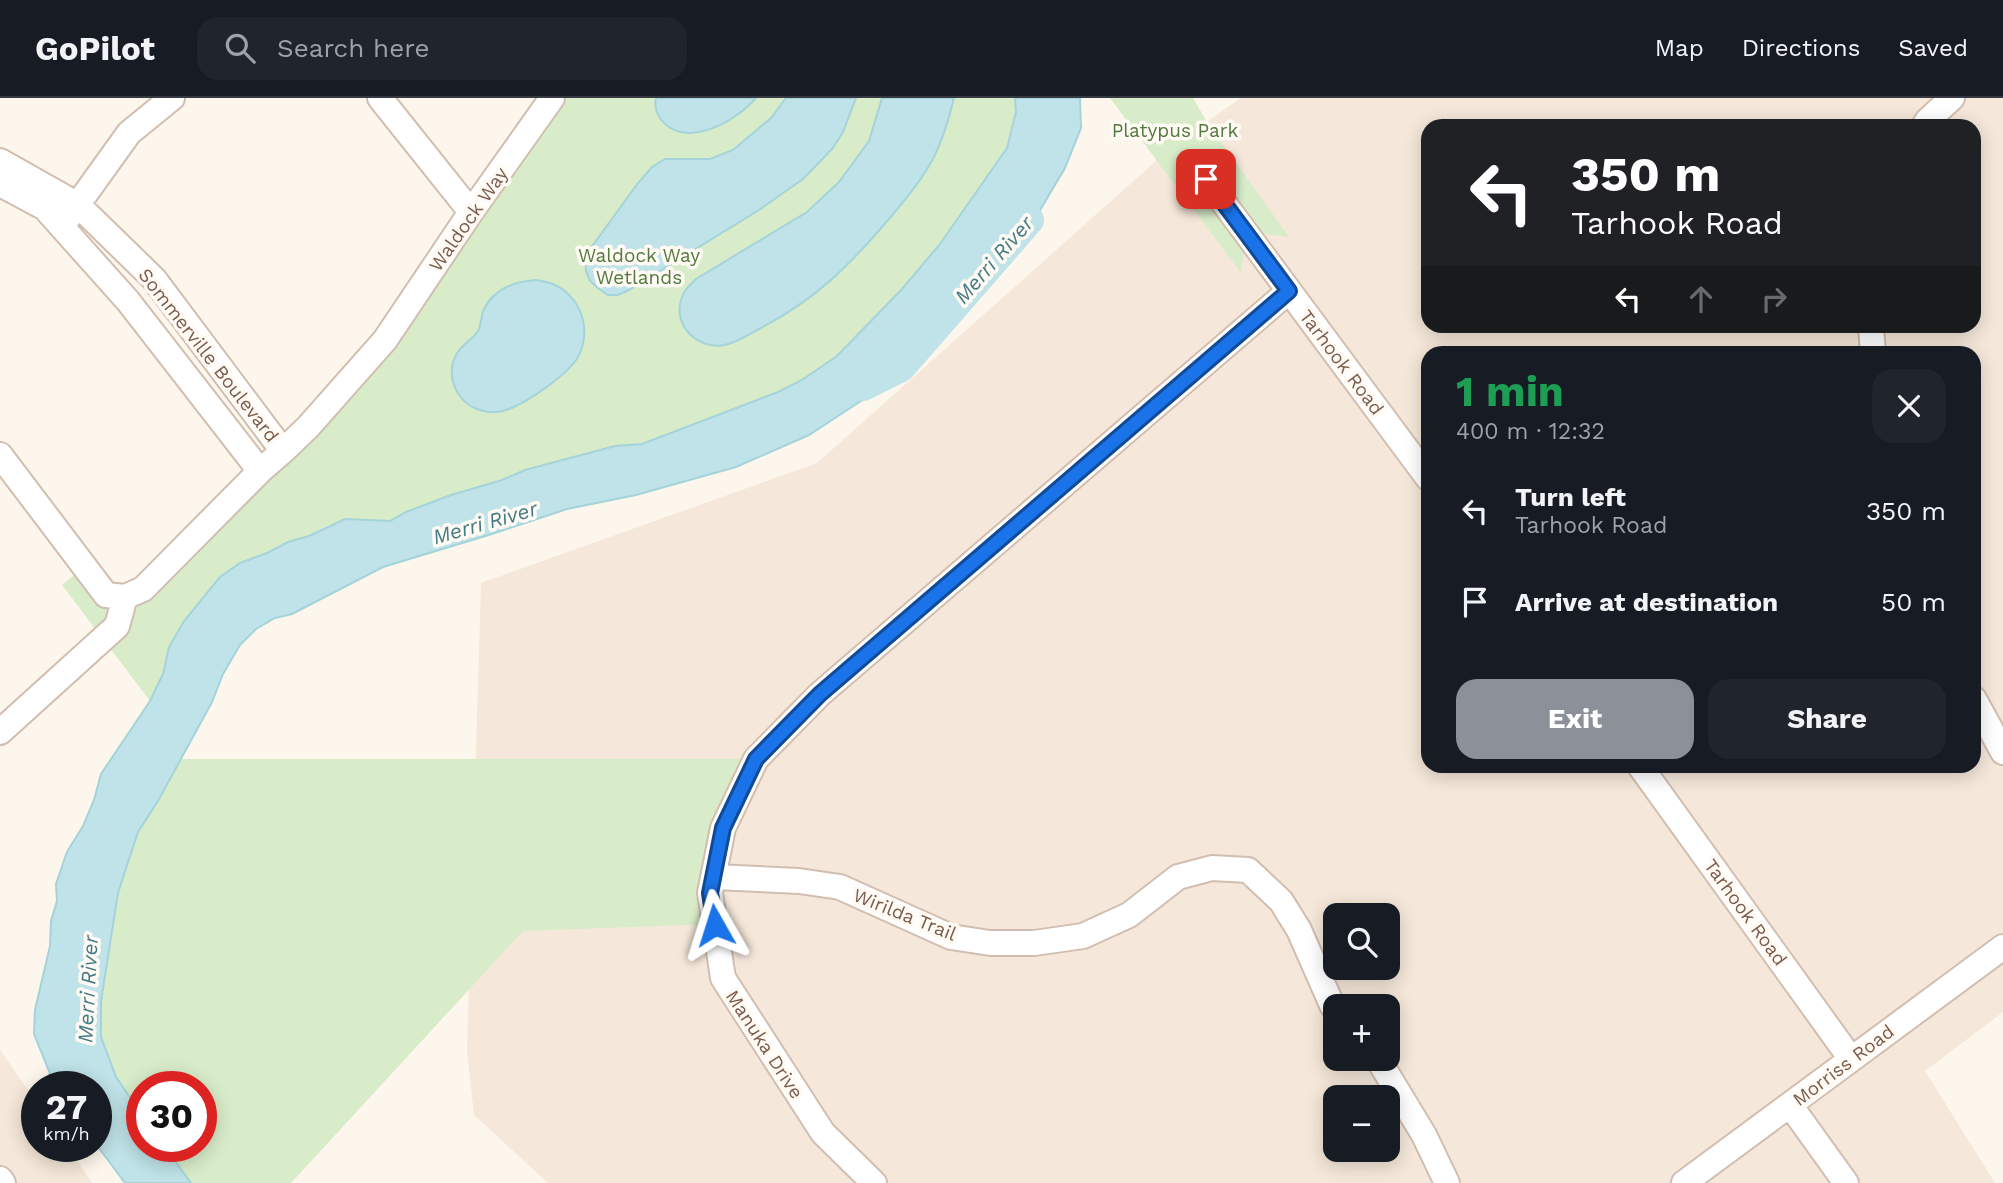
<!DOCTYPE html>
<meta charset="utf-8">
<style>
:root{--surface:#171b24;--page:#20242c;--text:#f1f3f6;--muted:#9ea1a6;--line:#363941;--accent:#8c9099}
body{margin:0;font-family:"Work Sans",sans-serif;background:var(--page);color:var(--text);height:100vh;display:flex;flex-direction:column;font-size:26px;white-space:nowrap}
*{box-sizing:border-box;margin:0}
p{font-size:23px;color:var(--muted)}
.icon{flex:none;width:38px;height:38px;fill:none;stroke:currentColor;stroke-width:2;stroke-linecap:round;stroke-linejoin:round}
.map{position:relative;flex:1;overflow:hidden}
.sheet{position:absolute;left:1421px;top:248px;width:560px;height:427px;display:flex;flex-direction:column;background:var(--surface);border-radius:21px;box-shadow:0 4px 18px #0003}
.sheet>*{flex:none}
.banner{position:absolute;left:1421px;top:21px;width:560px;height:214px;border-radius:21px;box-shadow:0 4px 18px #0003;background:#202124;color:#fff;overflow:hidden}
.tools{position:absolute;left:1323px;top:805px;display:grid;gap:14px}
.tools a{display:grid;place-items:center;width:77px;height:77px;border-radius:14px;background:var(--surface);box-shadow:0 4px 18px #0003;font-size:35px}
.speed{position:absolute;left:21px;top:973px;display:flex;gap:14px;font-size:35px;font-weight:700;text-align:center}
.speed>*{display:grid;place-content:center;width:91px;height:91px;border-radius:50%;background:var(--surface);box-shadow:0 4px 18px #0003;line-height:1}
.speed small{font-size:18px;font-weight:400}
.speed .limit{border:10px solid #d22;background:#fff;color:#111}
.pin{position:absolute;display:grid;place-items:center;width:60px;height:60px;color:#fff;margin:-30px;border-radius:14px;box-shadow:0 4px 10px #0006}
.me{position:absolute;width:77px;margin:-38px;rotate:354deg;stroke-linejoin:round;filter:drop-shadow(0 0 5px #0008)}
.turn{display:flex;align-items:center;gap:24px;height:147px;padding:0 35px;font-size:32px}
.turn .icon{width:91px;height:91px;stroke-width:2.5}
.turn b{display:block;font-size:49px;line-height:60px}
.lanes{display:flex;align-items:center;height:66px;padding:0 35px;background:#0003;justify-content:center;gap:35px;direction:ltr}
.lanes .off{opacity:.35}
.round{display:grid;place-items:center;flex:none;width:74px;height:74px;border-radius:21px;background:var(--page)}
.head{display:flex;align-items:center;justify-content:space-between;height:119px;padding:0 35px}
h1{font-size:42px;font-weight:700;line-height:52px;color:#1e9e55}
.cta{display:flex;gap:14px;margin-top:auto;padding:14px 35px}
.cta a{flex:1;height:80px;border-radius:21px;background:var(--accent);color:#fff;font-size:28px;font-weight:700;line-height:80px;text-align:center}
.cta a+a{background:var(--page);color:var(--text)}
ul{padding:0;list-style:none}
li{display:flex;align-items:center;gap:21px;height:91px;padding:0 35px}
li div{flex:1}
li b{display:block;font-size:26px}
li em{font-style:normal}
header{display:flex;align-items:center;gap:42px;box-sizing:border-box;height:98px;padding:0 35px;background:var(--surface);border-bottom:2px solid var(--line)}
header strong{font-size:33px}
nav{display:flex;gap:38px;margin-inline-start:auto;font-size:24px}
.search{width:490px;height:63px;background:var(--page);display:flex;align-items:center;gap:18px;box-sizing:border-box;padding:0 24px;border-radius:21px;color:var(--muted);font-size:26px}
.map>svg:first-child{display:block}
</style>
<header>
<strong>GoPilot</strong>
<div class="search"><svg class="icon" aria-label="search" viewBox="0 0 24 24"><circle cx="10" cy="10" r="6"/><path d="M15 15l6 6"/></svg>Search here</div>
<nav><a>Map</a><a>Directions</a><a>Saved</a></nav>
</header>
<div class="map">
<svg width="2003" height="1085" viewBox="0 0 2003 1085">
<rect width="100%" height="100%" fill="#fdf6ec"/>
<!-- residential -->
<path fill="#f5e8da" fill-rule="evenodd" d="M1241,0H2003V914L1925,973L1995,1085H548L474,1017L467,954L481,485L817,365L1175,46ZM1428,28H1974V228H1428ZM1428,256H1974V668H1428ZM1335,817H1388V870H1335ZM1335,908H1388V961H1335ZM1335,999H1388V1052H1335Z
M0,952L37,1005V1048H67L92,1085H0Z"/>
<!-- green -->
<path fill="#d8ecc9" d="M552,0H1015L1016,14L1007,50L940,146L902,191L837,258L802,282L778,294L642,346L615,348L525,372L502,382L451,397L406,414L390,423L329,427L309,438L288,444L220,479L169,549L163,576L150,603L62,487L84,469L125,499L308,329Z
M1110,0H1193L1207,24L1289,139L1264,136L1244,152L1241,175Z
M180,661H756L723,730L715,826L523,833L291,1085H191L164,1048H201V989H142V1017L115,979L101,939V903L118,795L138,734Z"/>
<!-- water -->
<path fill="#bfe3e8" stroke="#a5d3da" stroke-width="2" d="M656,0H756C737,22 690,50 664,25C657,18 654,10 656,0Z
M786,0H856L843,34L832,51L803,81L759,112L629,192L618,197H608L599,191L590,183L586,173L585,158L638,85L652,69L665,61H710L733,52L771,20Z
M882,0H954C949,21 943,41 933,61C921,83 905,102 889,121C848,169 815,202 759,231C748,237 737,244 725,247C699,252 673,229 681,202C683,193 690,187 696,181L807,114L839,84L869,43Z
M1015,0H1080L1081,30L1065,70L1033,124L993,162L964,202L935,234L867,299L832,322L809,337L736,369L636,397L567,411L492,436L383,469L292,516L275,520L256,531L240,547L223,576L212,604L158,703L138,734L118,795L101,903V939L116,979L142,1017V1048H164L191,1085H125L96,1046V989H58L51,978L34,936L35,912L50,848L51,823L57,803L56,786L67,754L83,728L94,702L101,676L150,603L163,576L169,549L184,523L220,479L240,465L267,455L288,444L309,438L345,421L390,423L406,414L451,397L502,382L525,372L615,348L642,346L778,294L802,282L837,258L902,191L940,146L1007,50L1016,14Z
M535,182C553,184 564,189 575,204C585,219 587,237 580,255C573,274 525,306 506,312C497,315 488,315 480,312C457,305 445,279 456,257C461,247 472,242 478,233C481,228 481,219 483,213C493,191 513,184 535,182Z"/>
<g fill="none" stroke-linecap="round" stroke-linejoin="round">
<!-- river -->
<path stroke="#bfe3e8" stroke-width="30" d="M863,288L901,269L1029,122"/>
<!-- minor casing -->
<g stroke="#d1beb0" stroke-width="28">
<path id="minor" d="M380,0L471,114
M1924,28L1928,22L1952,0
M0,63L78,107L154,181L283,353
M1206,81L1428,380
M0,86L45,110L61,128L128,203L260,373
M68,120L129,35L172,0
M1871,228L1873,256
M0,357L106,497L125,499L143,491L260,373L283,353L308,329L385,242L471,114L552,0
M1974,601L2003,654
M0,634L117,528L125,499
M1640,668L1851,961
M714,779L799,783L840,789L951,839L990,845H1034L1083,838L1129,817L1178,779L1212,770L1248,772L1281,803L1299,832L1332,907L1335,911
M1378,961L1424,1037L1447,1085
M1790,1007L1846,1085
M0,1081L3,1085
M874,1085L823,1035L723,880L710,795L723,730L756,661L820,596L1289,193
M1684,1085L2003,849"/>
</g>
<!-- minor -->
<use href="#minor" stroke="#fff" stroke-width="24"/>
</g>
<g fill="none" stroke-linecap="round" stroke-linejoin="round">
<!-- route casing -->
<g stroke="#114b97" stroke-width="18">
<path id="route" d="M715,827L710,795L723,730L756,661L820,596L1289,193L1206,81"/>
</g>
<!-- route -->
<use href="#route" stroke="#1a73e8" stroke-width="12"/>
</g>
<g text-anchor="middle" stroke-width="7" stroke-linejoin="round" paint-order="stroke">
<!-- park labels -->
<g font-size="19" fill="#537a41" stroke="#fffaf3">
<text x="1175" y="39">Platypus Park</text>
<text x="639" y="164">Waldock Way<tspan x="639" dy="22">Wetlands</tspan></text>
</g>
<!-- street labels -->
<g font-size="19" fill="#7a5c4d" stroke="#fffaf3">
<text transform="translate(468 121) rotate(-55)" y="7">Waldock Way</text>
<text transform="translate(209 257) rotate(52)" y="7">Sommerville Boulevard</text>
<text transform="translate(1342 264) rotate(53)" y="7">Tarhook Road</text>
<text transform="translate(1746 814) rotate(54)" y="7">Tarhook Road</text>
<text transform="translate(905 816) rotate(22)" y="7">Wirilda Trail</text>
<text transform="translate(765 946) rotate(57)" y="7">Manuka Drive</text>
<text transform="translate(1843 967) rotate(-37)" y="7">Morriss Road</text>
</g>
<!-- water labels -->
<g font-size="21" font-style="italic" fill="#437c86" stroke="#fffaf3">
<text transform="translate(994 162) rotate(-49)" y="7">Merri River</text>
<text transform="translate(485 425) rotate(-16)" y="7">Merri River</text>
<text transform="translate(88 891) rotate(-87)" y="7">Merri River</text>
</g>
</g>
</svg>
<div class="tools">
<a><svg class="icon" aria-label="search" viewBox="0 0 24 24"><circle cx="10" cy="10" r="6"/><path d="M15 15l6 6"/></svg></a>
<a>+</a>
<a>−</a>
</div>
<div class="speed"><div>27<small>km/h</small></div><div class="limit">30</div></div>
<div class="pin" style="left:1206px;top:81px;background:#d93025"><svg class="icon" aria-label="arrive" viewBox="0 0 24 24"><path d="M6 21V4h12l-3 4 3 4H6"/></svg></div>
<svg class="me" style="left:715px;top:827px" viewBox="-20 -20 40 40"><path d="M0-17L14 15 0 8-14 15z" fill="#1a73e8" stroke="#fff" stroke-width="4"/></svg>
<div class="banner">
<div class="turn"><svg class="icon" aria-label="left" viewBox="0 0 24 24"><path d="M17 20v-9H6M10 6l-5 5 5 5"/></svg><div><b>350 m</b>Tarhook Road</div></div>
<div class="lanes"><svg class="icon" aria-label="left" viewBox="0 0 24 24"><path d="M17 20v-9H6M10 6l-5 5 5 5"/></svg><svg class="icon off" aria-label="ahead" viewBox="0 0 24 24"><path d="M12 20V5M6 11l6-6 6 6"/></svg><svg class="icon off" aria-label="right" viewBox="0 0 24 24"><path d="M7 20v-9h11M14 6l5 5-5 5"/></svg></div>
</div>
<section class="sheet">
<div class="head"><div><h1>1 min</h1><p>400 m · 12:32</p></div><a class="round"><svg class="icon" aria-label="close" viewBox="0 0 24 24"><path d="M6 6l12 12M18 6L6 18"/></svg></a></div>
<ul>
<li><svg class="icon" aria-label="left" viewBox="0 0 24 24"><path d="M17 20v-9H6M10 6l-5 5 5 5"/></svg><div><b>Turn left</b><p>Tarhook Road</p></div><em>350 m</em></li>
<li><svg class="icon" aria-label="arrive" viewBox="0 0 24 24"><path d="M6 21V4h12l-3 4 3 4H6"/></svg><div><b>Arrive at destination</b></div><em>50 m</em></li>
</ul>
<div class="cta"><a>Exit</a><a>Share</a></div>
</section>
</div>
